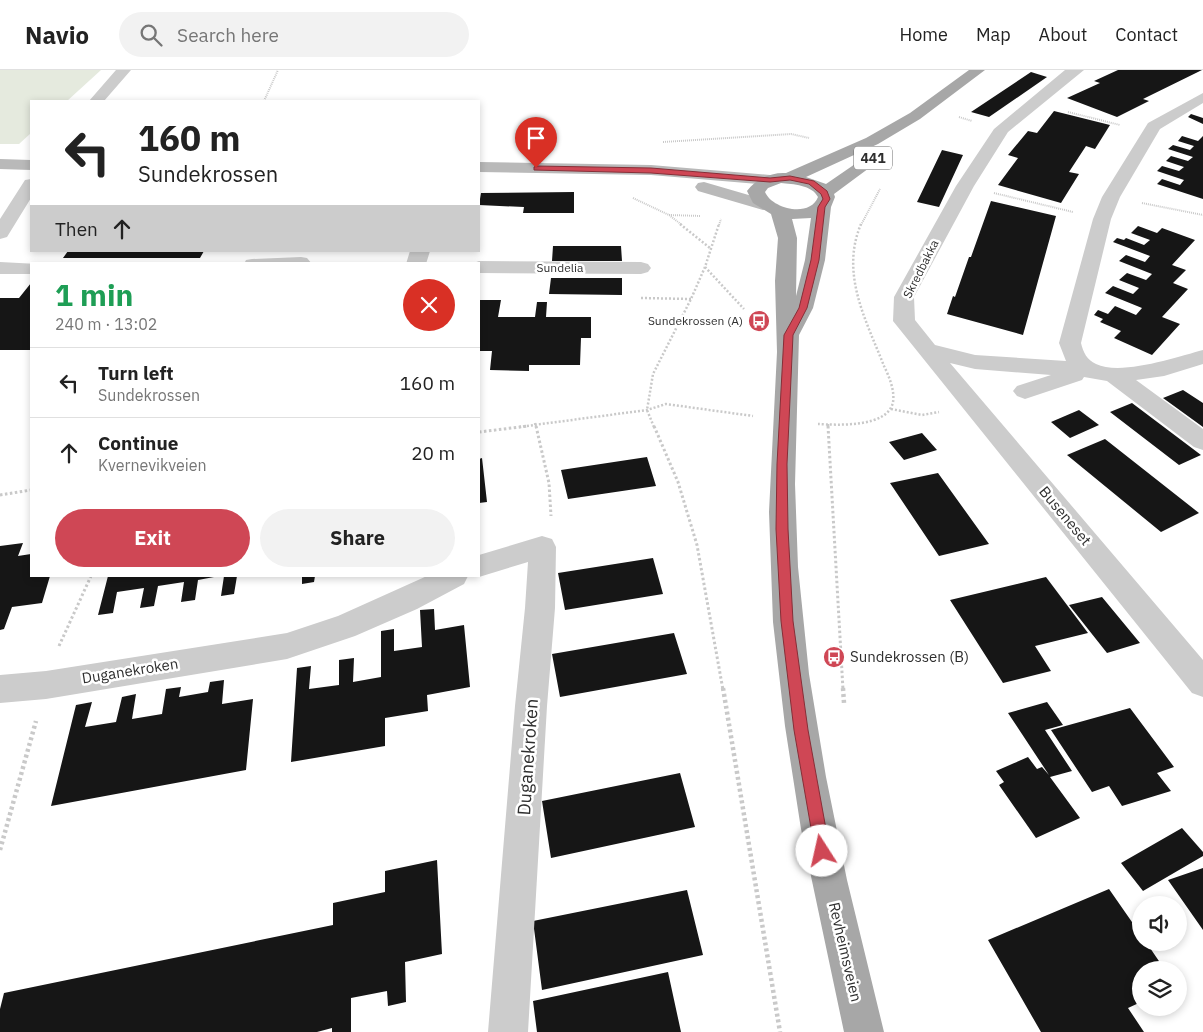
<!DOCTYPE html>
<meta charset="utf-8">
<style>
:root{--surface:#fff;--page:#f2f2f2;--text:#222;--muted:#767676;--line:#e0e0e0;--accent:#cf4755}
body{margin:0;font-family:"IBM Plex Sans",sans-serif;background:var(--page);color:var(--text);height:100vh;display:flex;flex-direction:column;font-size:19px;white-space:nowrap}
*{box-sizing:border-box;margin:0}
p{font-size:16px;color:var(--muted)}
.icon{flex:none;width:28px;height:28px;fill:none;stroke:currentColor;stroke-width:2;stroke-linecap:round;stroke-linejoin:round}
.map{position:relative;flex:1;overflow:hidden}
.drawer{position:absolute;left:30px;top:192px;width:450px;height:315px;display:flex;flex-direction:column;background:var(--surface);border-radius:0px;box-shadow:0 2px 8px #0003}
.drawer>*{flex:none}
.hud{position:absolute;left:30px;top:30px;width:450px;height:152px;border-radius:0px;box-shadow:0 2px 8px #0003;background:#fff;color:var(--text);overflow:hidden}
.fabs{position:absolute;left:1132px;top:826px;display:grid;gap:10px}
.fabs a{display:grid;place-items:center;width:55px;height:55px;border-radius:50%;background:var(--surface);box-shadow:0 2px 8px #0003;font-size:25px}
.pin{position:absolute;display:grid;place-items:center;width:42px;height:42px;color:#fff;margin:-51px -21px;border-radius:50% 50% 50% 0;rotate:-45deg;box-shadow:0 0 5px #0007}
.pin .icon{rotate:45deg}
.me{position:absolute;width:55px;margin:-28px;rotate:350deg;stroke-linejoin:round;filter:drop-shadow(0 0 4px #0008)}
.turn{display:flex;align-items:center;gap:18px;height:105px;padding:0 25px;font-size:22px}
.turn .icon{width:65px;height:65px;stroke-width:2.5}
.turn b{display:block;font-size:35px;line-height:42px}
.then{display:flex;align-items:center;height:48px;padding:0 25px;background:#0003;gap:10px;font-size:19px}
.round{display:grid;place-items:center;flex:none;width:52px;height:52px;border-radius:26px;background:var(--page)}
.overview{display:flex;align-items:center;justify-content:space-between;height:85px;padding:0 25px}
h1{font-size:30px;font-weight:700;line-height:38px;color:#1e9e55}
.primary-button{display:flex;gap:10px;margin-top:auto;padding:10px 25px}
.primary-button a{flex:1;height:58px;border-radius:30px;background:var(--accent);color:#fff;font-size:20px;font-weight:700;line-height:58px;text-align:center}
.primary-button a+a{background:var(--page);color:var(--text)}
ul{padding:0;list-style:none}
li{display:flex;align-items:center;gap:15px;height:70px;padding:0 25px;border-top:1px solid var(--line)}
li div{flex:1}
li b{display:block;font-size:19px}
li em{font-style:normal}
header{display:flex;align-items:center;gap:30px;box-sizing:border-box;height:70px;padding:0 25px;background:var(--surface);border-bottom:1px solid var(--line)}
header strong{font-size:24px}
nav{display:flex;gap:28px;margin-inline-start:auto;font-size:18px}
.search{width:350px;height:45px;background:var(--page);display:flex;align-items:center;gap:12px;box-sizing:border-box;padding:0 18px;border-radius:28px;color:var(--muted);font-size:19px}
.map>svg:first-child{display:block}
</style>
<header>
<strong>Navio</strong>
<div class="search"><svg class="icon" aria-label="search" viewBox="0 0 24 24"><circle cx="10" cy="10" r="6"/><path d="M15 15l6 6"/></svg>Search here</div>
<nav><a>Home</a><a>Map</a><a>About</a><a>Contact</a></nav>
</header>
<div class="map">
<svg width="1203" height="962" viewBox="0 0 1203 962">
<rect width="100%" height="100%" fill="#fff"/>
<!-- green -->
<path fill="#e5eade" d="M0,0H101L67,31H31V63L19,74H0Z"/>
<!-- building -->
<path fill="#161616" d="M1118,0H1202L1143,29L1149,31L1117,47L1067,28L1100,13L1094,11Z
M1031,2L1047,7L989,47L971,42Z
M1054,41L1110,55L1095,79L1086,76L1069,102L1079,104L1061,133L998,115L1018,88L1008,85L1028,61L1037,63Z
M1191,44L1203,48V54L1188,47Z
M1182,66L1198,71L1203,66V129L1157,114L1162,109L1180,115L1184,110L1157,101L1162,96L1179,101L1184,97L1166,91L1171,86L1188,91L1193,87L1168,79L1173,75L1190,80L1194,76L1178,71Z
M942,80L963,85L939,137L917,132Z
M574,122V143H523L524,137L479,135L481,123Z
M991,131L1056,146L1023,265L947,244L953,226L955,227L969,187H971Z
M1138,156L1157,163L1162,158L1195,170L1172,195L1186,200L1173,213L1188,219L1162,247L1180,254L1152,285L1114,268L1121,261L1100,252L1103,249L1094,245L1098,240L1108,244L1115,236L1136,245L1142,238L1105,223L1113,216L1133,224L1139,218L1119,210L1127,203L1146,210L1152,204L1119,191L1126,185L1145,192L1150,186L1113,172L1117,168L1124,170L1126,168L1144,175L1150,170L1131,163Z
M553,176H621L622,191H552Z
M68,181H204L200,188H63Z
M551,208H622V225L549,224Z
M31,213L30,228H31V280H0V228H19Z
M479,230H501L498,247H535L537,232H547L546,247H591V268H581L580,295H529V301L490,300L492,281H479Z
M1183,320L1203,333V357L1163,328Z
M1132,333L1201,385L1179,395L1110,342Z
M1079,340L1099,355L1070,368L1051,352Z
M922,363L937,380L904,390L889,372Z
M1105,369L1199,443L1161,462L1067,385Z
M647,387L656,416L568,429L561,400Z
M482,388L487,432L479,433V389Z
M938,403L989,474L939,486L890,413Z
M23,473L18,486L31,484V506H50L42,533L12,537L4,559L0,560V476Z
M653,488L663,524L565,540L558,503Z
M108,506H214V507L198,510L195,530L181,532L184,512L158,516L154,536L140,538L144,518L117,522L113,543L98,545Z
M224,506H237L234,524L221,526Z
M302,506H315L314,512L302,514Z
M1046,507L1088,563L1035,576L1051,601L1003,613L950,530Z
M1102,527L1140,573L1107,583L1069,535Z
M434,539L435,560L464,555L470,617L427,625L428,641L385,648V676L291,692L297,598L311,596L309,619L339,615V590L354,588L353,612L381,607V561L394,559V581L422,577L420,540Z
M674,563L687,604L560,627L552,584Z
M224,610L222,634L253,629L246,700L51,736L76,635L92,632L85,657L116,652L122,627L136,624L132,649L162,644L166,619L181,617L179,627L208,622L210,612Z
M1047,632L1063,655L1045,660L1072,701L1050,707L1080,748L1036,768L999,715L1004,712L996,701L1028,687L1037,699L1042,697L1049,705L1008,643Z
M1130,638L1174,697L1157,703L1171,721L1122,736L1109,716L1092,722L1051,660Z
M680,703L695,757L551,788L542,731Z
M1182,758L1203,782V786L1143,821L1121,793Z
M437,790L442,884L405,892L406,932L388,936L387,921L351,928V962H332V958L317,962H0V939L4,923L333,855V833L385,822V801Z
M1203,798V860L1168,810Z
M1109,819L1141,865V872H1146L1165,900H1141V932L1128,938L1144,962H1041L988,870Z
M687,820L703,885L542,920L533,851Z
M668,902L681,962H537L533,931Z"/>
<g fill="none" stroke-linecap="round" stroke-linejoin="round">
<!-- path-far3 -->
<path stroke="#c9c9c9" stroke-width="2" stroke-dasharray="1 1" stroke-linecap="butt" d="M264,31L278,0
M1068,42L1120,55
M959,47L972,51
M663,72L791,64L809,68
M994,123L1073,142
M633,128L669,145L682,155
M1142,133L1203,145
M669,145L701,146
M719,155L721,149
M861,155L880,119"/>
<!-- path-far2 -->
<path stroke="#c9c9c9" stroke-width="2.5" stroke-dasharray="2 2" stroke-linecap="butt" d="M680,154L710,178
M705,197L744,239
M641,228L691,229
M891,339L922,345L939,342
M535,353L536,357
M818,354C837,355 888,358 893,332C895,321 889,306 884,296C866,250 840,204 861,154
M828,354V357
M519,357L647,340L666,334L753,346
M654,357L647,340L653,304L691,229L705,197L719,154"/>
<!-- path-far1 -->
<path stroke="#c9c9c9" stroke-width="3" stroke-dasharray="2.5 2.5" stroke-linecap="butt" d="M536,356L549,413L551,446
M654,356L678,412L697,475L723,620
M828,356L843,620
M479,362L528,356
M0,425L31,420
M59,576L91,506"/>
<!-- path -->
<path stroke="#c9c9c9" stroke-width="4.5" stroke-dasharray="3 3" stroke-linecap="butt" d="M723,618L780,962
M843,618L844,633
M0,780L36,651"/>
<!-- service -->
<path fill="#ccc" fill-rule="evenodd" d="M301,187L307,188L312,194H244L246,190L252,189Z"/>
<!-- minor -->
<path fill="#ccc" fill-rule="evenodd" d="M116,0H131L104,31H89Z
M1065,0H1084L1008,62L974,116L914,227L915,250L935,275L975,285L1066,291L1059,273L1093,149L1102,127L1148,53L1203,23V33L1160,59L1120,127L1111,149L1081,273C1083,282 1087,290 1096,294C1121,306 1177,287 1203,280V294L1164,306L1136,310L1203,359V380L1194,377L1107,311L1084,307L1082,310L1025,329L1017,326L1013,321L1017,316L1051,305L975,299L950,293L1203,590V627L1192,623L893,251L894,227L956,116L994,59Z
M31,109V128L7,167L0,169V149L25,110Z
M410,181H430L426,194H406Z
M479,191L641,192L648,194L651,198L648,202L641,204L479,203V194H471Z
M0,192L38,194H31V204H0Z
M542,466L552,469L556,477L555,538L547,636L528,962H488L515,636L525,538L528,492L479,507L476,506H479V485Z
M427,506H468L464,514L417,539L355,566L287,589L46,629L0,633V605L46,601L287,563L338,546Z"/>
<!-- secondary -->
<path fill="#b9b9b9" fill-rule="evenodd" d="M0,89L31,90V100L0,99Z
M479,92L651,95L770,105L776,106L779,110L776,114L770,115L651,105L479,102Z
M704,112L769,131L772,135L769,139L763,140L698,121L695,117L698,113Z"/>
<!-- primary -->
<path fill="#a7a7a7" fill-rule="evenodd" d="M969,0H985L920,49L878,74L806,107L826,114L874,81H886L888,84L834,124L835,127L831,137L825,190L813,238L799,265L795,414L798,497L809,604L826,707L847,810L884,962H844L801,759L785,656L773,552L769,442L777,282L775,211L778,168L771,144L753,133L747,121C756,109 771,102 786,103L866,68L910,43ZM781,113C793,114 812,115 818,127C810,148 772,139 765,122L768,118ZM811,148L805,190L796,226L797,168L792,149Z"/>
</g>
<!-- route -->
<path fill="#cf4755" stroke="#872e37" d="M536,96L651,98L770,108L790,106L814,111L827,121L830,129L825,137L819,190L807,238L793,265L787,394L788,459L793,551L808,660L830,781L827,787L822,789L817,787L815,781L794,660L781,551L776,459L777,394L784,265L799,238L811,190L818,137L823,129L821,124L809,114L790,110L770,112L651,103L534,100V97Z"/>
<!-- icons -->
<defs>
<g id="bus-disc" transform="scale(1.125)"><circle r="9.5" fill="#cf4755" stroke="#fff"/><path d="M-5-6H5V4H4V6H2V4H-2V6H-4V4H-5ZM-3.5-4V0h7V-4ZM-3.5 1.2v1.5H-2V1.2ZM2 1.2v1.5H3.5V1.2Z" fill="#fff"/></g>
</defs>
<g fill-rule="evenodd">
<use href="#bus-disc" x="759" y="251"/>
<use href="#bus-disc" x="834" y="587"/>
</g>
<g text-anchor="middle" stroke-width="5" stroke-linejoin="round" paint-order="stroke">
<!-- far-street labels -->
<g font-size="12" fill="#2f2f2f" stroke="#fff">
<text x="560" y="202">Sundelia</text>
<text transform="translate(921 199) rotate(-63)" y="4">Skredbakka</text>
</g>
<!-- far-poi labels -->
<g font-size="12" fill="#2f2f2f" stroke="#fff" text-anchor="end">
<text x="743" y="255">Sundekrossen (A)</text>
</g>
<!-- shield labels -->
<rect fill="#fff" stroke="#6d6d6d" stroke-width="1" x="854" y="76.5" width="38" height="23" rx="4"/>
<g font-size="14" font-weight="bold" fill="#2f2f2f">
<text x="873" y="93">441</text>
</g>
<!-- street labels -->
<g font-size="15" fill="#2f2f2f" stroke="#fff">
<text transform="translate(1065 446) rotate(50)" y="5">Buseneset</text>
<text transform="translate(130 601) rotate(-9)" y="5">Duganekroken</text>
<text transform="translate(845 882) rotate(77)" y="5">Revheimsveien</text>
</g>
<!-- poi labels -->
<g font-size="15" fill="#2f2f2f" stroke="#fff" text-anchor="start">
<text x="850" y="592">Sundekrossen (B)</text>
</g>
<!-- near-street labels -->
<g font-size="18" fill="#2f2f2f" stroke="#fff">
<text transform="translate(528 687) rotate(-86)" y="6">Duganekroken</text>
</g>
</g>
</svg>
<div class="fabs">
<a><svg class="icon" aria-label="sound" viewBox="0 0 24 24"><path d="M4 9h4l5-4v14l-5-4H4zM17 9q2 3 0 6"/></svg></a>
<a><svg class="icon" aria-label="layers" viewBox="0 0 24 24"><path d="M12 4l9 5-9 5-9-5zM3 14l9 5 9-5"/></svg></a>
</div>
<div class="pin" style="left:536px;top:98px;background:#d93025"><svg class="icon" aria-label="arrive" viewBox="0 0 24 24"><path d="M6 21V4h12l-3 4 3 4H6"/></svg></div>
<svg class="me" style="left:822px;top:781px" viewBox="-20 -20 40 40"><circle r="19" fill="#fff"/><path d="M0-13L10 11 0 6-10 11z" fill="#cf4755"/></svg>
<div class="hud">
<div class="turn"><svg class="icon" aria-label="left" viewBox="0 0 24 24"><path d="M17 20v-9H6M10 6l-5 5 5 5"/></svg><div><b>160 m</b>Sundekrossen</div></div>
<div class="then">Then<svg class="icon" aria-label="ahead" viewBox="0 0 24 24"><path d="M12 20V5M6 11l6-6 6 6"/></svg></div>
</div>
<section class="drawer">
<div class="overview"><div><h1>1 min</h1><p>240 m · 13:02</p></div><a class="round" style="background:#d93025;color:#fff"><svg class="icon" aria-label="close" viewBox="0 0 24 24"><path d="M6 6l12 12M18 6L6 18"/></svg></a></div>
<ul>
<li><svg class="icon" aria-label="left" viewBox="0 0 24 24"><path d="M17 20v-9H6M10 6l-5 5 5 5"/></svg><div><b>Turn left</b><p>Sundekrossen</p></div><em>160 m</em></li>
<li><svg class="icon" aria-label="ahead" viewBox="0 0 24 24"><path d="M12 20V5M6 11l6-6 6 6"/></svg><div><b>Continue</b><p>Kvernevikveien</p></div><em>20 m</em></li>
</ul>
<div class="primary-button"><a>Exit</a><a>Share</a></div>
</section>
</div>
